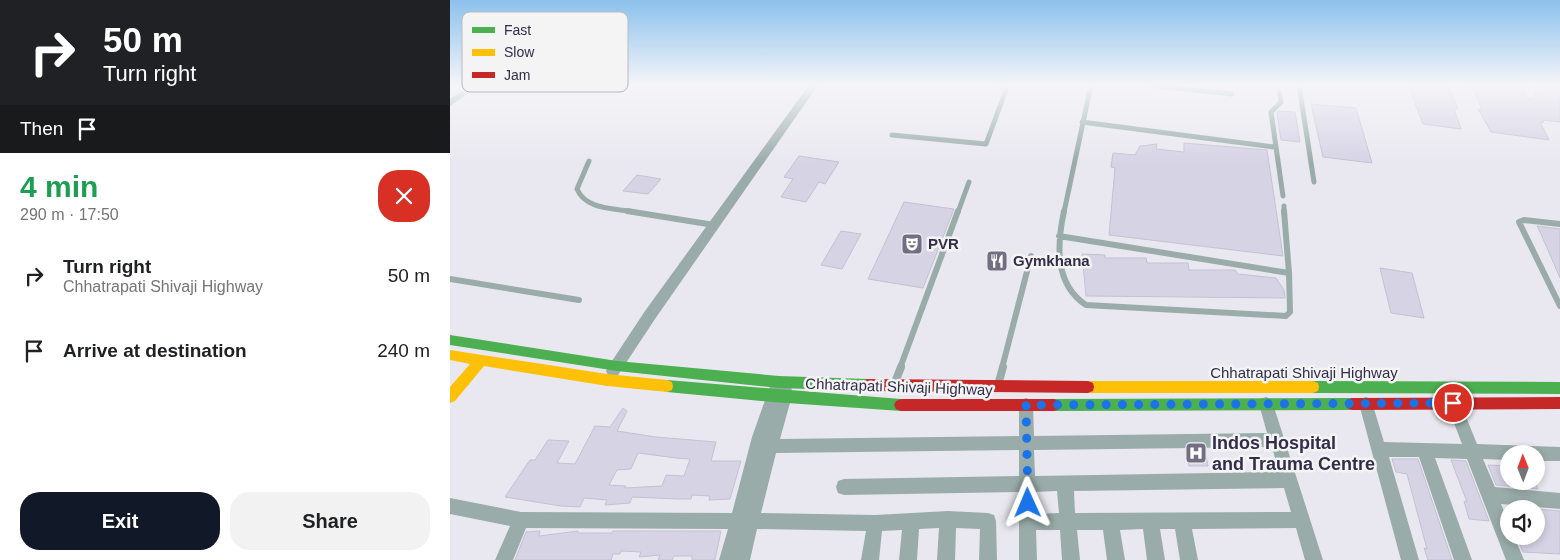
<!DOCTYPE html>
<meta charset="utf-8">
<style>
:root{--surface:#fff;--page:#f2f2f2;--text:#202124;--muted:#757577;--accent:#111827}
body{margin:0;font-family:Arial,sans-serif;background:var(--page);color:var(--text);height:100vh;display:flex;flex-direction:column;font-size:19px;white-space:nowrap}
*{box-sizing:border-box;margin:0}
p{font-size:16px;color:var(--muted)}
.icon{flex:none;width:28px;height:28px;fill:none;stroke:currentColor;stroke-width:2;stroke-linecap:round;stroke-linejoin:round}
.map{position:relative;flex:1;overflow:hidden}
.drawer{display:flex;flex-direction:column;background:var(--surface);width:450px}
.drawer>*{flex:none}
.guide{background:#202124;color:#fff;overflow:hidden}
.needle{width:32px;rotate:359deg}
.tools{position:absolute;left:1050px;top:445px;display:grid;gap:10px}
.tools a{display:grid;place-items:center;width:45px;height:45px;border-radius:50%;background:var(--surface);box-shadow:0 2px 8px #0003;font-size:25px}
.pin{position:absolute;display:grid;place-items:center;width:42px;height:42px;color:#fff;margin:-21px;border:2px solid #fff;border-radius:50%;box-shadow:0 1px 5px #0007}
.me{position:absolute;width:55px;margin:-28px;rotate:359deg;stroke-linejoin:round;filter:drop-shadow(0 0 4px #0008)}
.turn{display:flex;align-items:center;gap:18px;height:105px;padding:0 20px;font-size:22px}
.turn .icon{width:65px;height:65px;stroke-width:2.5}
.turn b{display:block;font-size:35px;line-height:42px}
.then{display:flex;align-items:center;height:48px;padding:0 20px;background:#0003;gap:10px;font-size:19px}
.round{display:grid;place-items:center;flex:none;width:52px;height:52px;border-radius:20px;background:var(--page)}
.summary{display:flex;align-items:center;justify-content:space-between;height:85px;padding:0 20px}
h1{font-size:30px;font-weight:600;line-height:38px;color:#1e9e55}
.cta{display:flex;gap:10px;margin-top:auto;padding:10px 20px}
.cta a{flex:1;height:58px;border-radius:20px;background:var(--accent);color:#fff;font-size:20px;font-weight:600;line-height:58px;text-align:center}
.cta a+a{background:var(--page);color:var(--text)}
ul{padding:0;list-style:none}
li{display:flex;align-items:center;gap:15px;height:75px;padding:0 20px}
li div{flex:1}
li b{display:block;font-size:19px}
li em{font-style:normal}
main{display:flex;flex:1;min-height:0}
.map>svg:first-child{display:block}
</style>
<main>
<section class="drawer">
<div class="guide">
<div class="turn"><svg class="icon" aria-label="right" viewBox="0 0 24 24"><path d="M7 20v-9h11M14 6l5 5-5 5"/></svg><div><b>50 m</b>Turn right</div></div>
<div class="then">Then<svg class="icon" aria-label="arrive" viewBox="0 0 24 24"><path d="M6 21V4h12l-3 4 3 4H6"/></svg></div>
</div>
<div class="summary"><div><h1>4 min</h1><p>290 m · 17:50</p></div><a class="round" style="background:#d93025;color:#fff"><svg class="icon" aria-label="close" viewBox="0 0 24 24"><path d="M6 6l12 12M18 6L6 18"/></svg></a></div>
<ul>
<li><svg class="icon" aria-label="right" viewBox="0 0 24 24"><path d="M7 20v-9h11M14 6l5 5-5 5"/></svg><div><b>Turn right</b><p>Chhatrapati Shivaji Highway</p></div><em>50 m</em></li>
<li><svg class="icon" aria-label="arrive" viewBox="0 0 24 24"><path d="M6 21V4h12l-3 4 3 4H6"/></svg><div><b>Arrive at destination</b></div><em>240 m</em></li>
</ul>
<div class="cta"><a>Exit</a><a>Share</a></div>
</section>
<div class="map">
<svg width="1110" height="560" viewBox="0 0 1110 560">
<rect width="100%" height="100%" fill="#e9e8f0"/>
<!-- building -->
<path fill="#d6d3e5" stroke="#c4c1d2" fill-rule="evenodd" d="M958,85H998L1008,109H1004L1011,129L973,124Z
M1021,85L1048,88L1046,85H1070L1080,100L1091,86L1110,87V122L1092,120L1094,123L1090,122L1099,140L1041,132L1028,109L1032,110Z
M861,104L906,108L922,163L873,157Z
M828,111L845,112L850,142L831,140L827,113Z
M734,143L817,150L833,256L659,235L665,168L661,167L663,153L685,155L690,146L707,144L706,149L734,152Z
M349,156L389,162L375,184L369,182L356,202L331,197L343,179L334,177Z
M187,175L211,179L198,194L173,191Z
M454,202L504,209L473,288L418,279Z
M1087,226L1110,229V278L1091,234Z
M391,231L411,234L392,269L371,265Z
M632,254L655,255V258H696L697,263H738L739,270H785L788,274L826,278L834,290L835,298L636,296Z
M930,268L962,273L974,318L941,313Z
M173,408L177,411L167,431L206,437L266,442L261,461H291L280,499L259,500L260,496L242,495L241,499H228L182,497L180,503L155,505L157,500L134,498L130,507L111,506L55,497L80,460H85L98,440L119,441L107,463L125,464L145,426L160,427ZM188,453L226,458L240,459L234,476L216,475L212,486L175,488L176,486L159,485L167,470L181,469Z
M736,450H755L758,466H739Z
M942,459H968L1002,560H978L974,548L977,549L957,474L946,472Z
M1001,460L1016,461L1039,521L1019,519L1014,501L1017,502Z
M1038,465L1059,466V481H1084L1088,489L1046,485Z
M1086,509L1110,511V554L1073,552L1066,536H1086Z
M90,531L89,536L128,531V533H162L163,531H271L265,560H242V556H224L222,560H208L210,555L189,557L191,552L171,551L170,554H163L161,560H65L76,532Z"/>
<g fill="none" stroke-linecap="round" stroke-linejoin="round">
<!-- lane-far2 -->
<path stroke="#99aca9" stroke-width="5" d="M699,85L782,94
M849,85L864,182
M829,91L831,102L821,112L833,196
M632,122L824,147
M442,135L536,144L556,90L553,86L544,85
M139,161L127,189C136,210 164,208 184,212
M834,206V212
M508,212L519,182
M614,212L641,85"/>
<!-- lane-far1 -->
<path stroke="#99aca9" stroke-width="6" d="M177,211L264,225
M614,211C607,244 604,284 636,305L836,316L840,312L839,273
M1110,224L1074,220L1069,222L1110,306
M609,236L839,273L834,211
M0,279L129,300
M450,368L508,211
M552,368L581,256"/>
<!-- lane -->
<path stroke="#99aca9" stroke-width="8" d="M444,385L451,367
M548,385L553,367"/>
<!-- street -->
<path fill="#99aca9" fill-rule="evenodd" d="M21,85H31L0,106V99Z
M359,85H368L205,319L168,375L163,377L158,375L156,371L158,367L195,311Z
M326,383L332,387L336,386L341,388L343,392L330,439L569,436V405L571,400L576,398L581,400L583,405L584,436L817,433L809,404L811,399L816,397L821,399L823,404L873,560H855L846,528L742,529L748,560H730L725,529H710L715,560H697L693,529L670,530L675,560H657L653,530H627L630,560H612L610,530H586L587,560H569V492L394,495L388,493L386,487L388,481L394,479L569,476V450L326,453L311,513L425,515L498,511L538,513L544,515L546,521L547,560H529L530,529L506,528L505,560H487L489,528L469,529L467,560H449L452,530L432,531L429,560H411L416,531L307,529L300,560H269L278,529L76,528L63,560H45L60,526L0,514V498L71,512L282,513L302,437L319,389L321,385ZM822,447L829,472L585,476L584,450ZM834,488L841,512L625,513L624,491ZM607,491L609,513L586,514L585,492Z
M1001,391L1006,392L1027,444L1110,447V461H1086V454H1059V460L1033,459L1045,487L1110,493V509L1051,504L1059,523V536H1064L1074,560H1056L1017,459L985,458L1022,560H1004L969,457H939L969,560H951L909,404L911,399L916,397L921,399L934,442L1012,444L994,397L996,392Z"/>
<!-- fast -->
<path fill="#4caf50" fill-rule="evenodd" d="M0,335L167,361L329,376L417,379L422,381L423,385L422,389L417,391L329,388L167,371L0,345Z
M217,380L451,399L456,401L458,405L456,409L451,411L323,402L217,392L212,390L211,386L212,382Z
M863,381L1110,382V394L863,393L858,391L857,387L858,383Z
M902,398L907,400L909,404L907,408L902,410L604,411L599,409L597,405L599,401L604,399Z"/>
<!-- slow -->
<path fill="#ffc107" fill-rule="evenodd" d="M0,350L157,374L217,380L222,382L223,386L222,390L217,392L157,386L34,366L5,401L0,403V387L20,364L0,360Z
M638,381H863L868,383L869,387L868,391L863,393H638L633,391L632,387L633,383Z"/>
<!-- jam -->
<path fill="#c62828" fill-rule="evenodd" d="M417,379L638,381L643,383L644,387L643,391L638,393L417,391L412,389L411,385L412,381Z
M1110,397V409L902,410L897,408L895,404L897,400L902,398Z
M451,399H604L609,401L611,405L609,409L604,411H451L446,409L444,405L446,401Z"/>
</g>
<!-- sky -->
<linearGradient id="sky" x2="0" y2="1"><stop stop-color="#8cc1ed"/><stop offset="0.52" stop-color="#f5f5f8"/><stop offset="1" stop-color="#f5f5f8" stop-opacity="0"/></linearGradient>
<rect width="1110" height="163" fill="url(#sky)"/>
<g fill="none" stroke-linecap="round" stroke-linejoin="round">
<!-- route -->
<path stroke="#1a73e8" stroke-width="9" stroke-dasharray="0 16.2" d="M578,503L576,405L1003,403"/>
</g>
<!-- icons -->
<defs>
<g id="theatre-square" transform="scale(1.125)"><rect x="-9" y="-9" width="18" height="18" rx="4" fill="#736e84" stroke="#f4f4f4"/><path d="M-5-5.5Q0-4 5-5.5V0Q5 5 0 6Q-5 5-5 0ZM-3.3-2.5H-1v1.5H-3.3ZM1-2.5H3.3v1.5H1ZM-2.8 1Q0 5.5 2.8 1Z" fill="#fff"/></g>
<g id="restaurant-square" transform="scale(1.125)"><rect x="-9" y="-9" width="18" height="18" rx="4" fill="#736e84" stroke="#f4f4f4"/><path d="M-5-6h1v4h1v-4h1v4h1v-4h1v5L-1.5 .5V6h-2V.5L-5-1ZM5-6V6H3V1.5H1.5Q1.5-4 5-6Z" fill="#fff"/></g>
<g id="hospital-square" transform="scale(1.125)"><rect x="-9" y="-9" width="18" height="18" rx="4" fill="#736e84" stroke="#f4f4f4"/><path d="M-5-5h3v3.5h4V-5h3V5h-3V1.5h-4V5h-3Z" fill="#fff"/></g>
</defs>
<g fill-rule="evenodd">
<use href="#theatre-square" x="462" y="244"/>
<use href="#restaurant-square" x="547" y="261"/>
<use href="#hospital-square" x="746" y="453"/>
</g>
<g text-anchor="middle" stroke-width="5" stroke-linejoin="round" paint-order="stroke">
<!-- poi labels -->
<g font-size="15" font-weight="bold" fill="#332d4a" stroke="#f4f4f4" text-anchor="start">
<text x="478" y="249">PVR</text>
<text x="563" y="266">Gymkhana</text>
</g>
<!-- street labels -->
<g font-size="15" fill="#332d4a" stroke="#f4f4f4">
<text x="854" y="378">Chhatrapati Shivaji Highway</text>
<text transform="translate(449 387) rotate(2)" y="5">Chhatrapati Shivaji Highway</text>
</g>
<!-- near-poi labels -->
<g font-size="18" font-weight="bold" fill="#332d4a" stroke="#f4f4f4" text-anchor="start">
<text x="762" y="449">Indos Hospital<tspan x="762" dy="21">and Trauma Centre</tspan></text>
</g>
</g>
<!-- legend -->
<rect x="12" y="12" width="166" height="80" rx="8" fill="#f4f4f4" stroke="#bab8c1" stroke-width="1"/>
<rect x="22" y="27" width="23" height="6" fill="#4caf50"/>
<rect x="22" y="49" width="23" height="7" fill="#ffc107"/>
<rect x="22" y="72" width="23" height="6" fill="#c62828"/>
<g font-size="14" fill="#332d4a">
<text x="54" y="35">Fast</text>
<text x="54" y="57">Slow</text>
<text x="54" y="80">Jam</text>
</g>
</svg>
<div class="tools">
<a><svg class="needle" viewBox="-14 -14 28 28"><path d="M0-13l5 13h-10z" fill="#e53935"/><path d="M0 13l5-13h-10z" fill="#757577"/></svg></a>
<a><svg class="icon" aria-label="sound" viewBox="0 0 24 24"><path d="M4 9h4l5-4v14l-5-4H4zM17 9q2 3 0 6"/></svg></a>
</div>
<div class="pin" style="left:1003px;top:403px;background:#d93025"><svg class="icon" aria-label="arrive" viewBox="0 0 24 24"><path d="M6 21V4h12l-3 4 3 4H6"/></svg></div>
<svg class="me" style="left:578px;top:503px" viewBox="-20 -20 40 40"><path d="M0-17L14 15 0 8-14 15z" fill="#1a73e8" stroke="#fff" stroke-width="4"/></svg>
</div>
</main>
